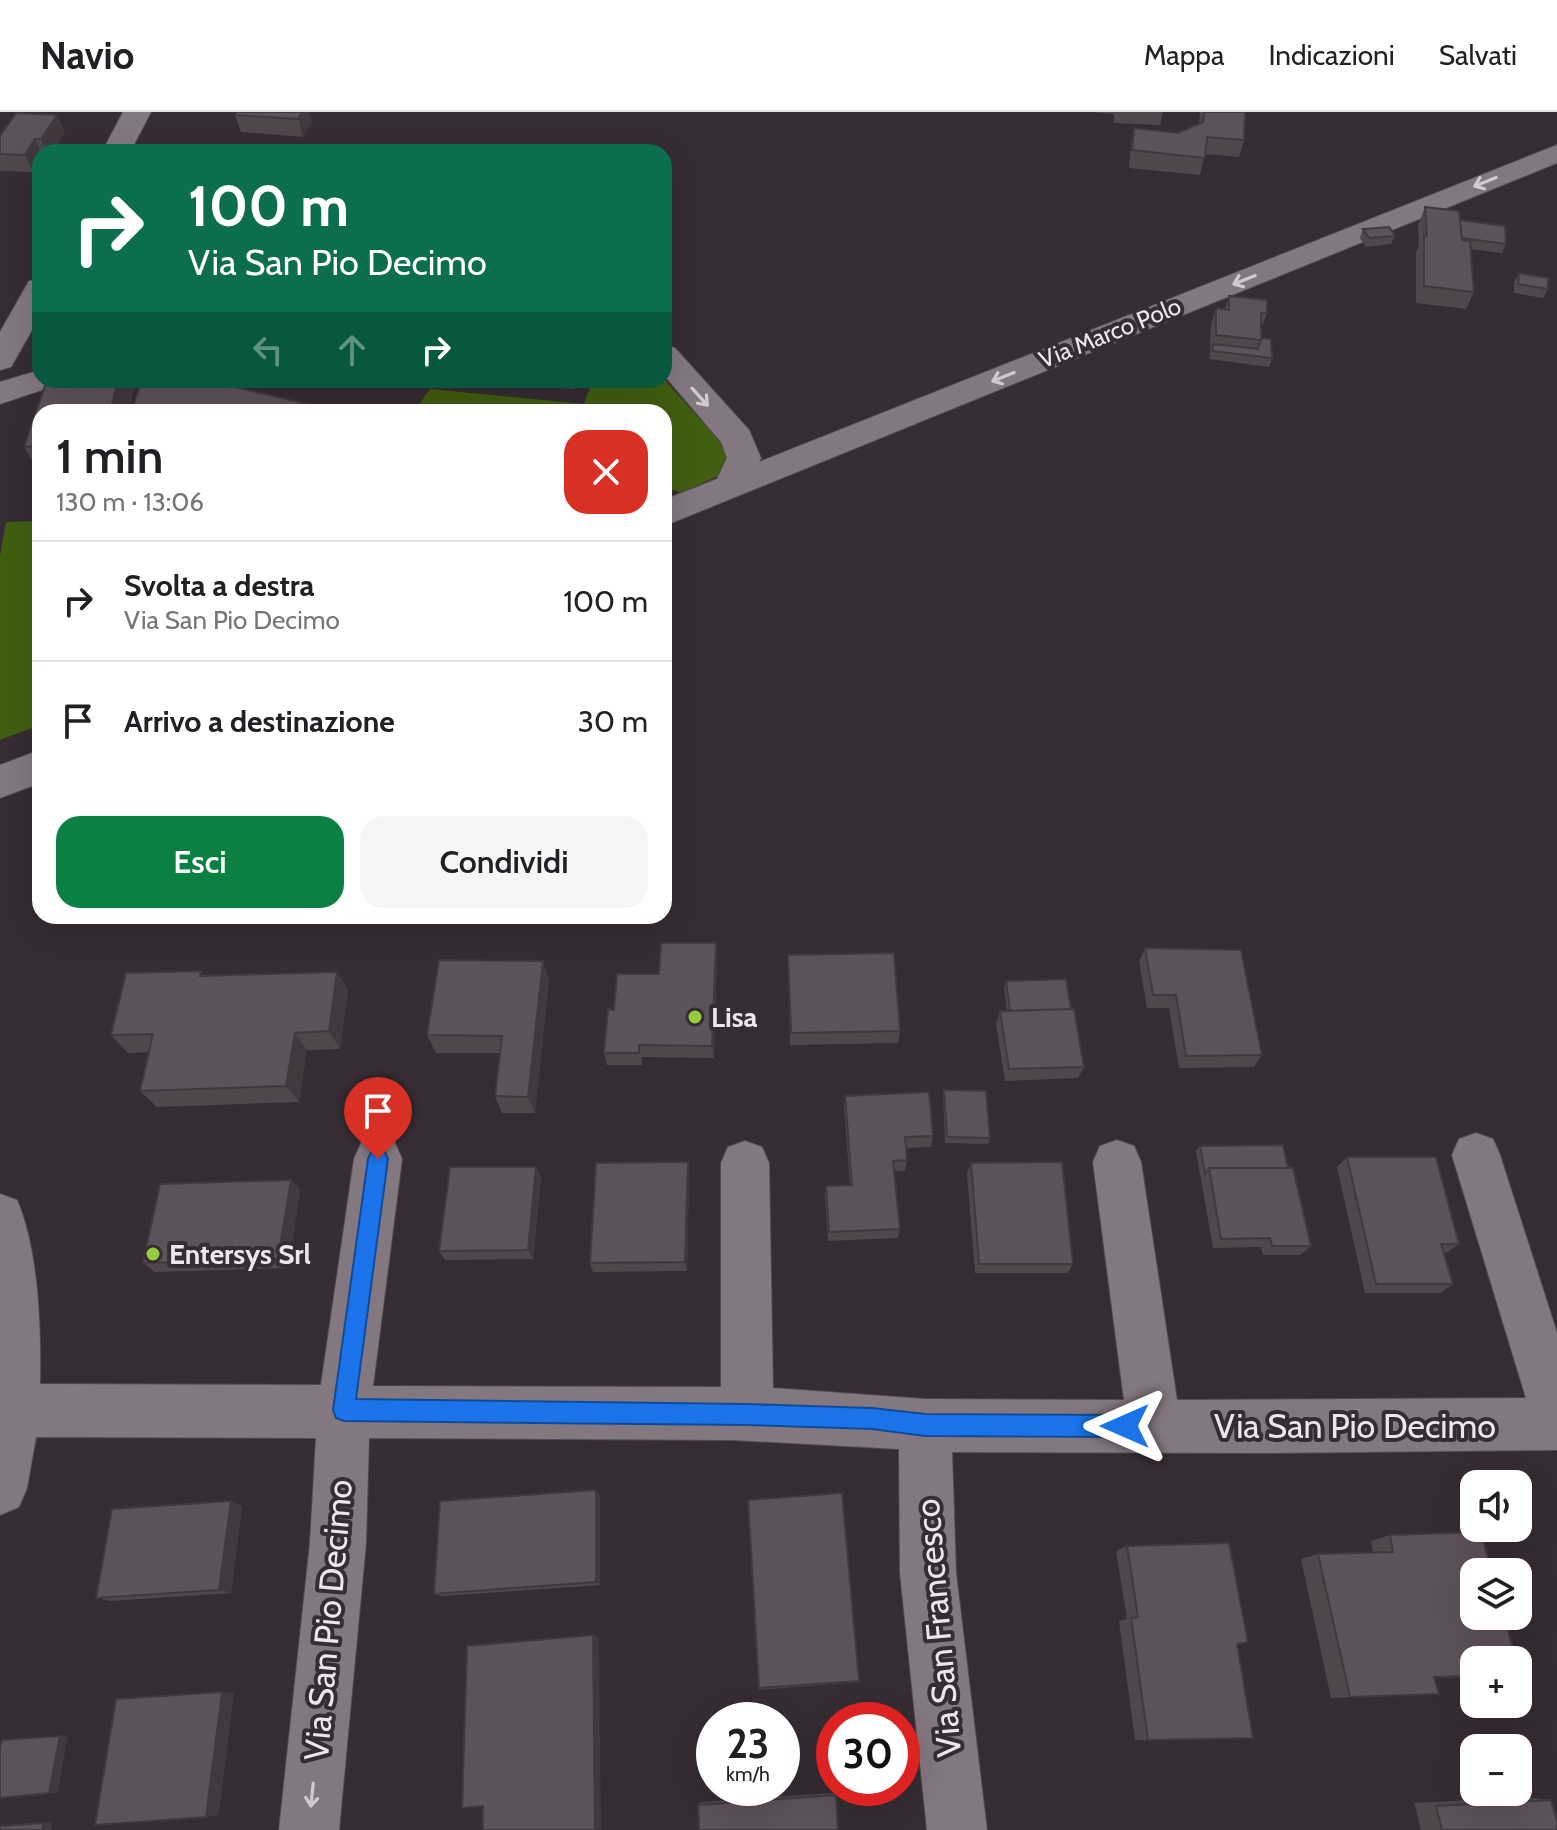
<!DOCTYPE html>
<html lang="it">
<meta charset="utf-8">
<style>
:root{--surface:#fff;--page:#f6f6f6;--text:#202124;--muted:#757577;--line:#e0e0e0;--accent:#0b8043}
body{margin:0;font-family:Cabin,sans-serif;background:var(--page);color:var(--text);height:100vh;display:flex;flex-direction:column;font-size:30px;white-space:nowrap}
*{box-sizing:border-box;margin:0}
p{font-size:26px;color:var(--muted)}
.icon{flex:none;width:44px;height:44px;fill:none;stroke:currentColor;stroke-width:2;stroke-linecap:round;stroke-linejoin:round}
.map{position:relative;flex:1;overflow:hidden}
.drawer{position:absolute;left:32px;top:292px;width:640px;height:520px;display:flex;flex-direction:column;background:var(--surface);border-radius:24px;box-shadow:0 8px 32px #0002}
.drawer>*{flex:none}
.guide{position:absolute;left:32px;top:32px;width:640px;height:244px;border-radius:24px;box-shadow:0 8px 32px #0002;background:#0b6e4f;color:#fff;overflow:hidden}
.tools{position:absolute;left:1460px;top:1358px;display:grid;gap:16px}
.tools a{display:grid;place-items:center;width:72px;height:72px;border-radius:16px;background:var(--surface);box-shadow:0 8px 32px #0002;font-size:40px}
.speed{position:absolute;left:696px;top:1590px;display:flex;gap:16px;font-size:40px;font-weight:700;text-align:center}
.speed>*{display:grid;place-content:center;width:104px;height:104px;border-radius:50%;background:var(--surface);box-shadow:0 8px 32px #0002;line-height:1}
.speed small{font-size:20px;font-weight:400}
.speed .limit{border:12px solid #d22;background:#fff;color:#111}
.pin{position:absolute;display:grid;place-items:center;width:68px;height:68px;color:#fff;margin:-82px -34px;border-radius:50% 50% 50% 0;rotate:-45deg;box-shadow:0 0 8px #0007}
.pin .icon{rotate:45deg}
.me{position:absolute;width:88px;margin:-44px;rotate:270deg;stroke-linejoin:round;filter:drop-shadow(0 0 6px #0008)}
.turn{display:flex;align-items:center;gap:28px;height:168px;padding:0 24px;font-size:36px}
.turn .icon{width:104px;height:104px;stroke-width:2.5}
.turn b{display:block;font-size:56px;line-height:68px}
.lanes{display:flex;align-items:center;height:76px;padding:0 24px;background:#0003;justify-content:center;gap:40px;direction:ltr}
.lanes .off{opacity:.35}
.round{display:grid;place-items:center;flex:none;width:84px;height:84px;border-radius:24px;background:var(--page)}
.overview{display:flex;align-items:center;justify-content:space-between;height:136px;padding:0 24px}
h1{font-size:48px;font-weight:600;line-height:60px}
.cta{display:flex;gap:16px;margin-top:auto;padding:16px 24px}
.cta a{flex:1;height:92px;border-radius:24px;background:var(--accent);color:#fff;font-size:32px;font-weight:600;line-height:92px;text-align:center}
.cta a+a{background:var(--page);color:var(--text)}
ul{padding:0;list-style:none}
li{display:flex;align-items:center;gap:24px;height:120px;padding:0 24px;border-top:2px solid var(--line)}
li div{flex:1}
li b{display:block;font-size:30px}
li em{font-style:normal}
header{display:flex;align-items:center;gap:48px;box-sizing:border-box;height:112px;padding:0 40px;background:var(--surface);border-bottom:2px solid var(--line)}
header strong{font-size:38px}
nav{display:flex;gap:44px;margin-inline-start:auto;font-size:28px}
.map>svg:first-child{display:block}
</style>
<header>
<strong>Navio</strong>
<nav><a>Mappa</a><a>Indicazioni</a><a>Salvati</a></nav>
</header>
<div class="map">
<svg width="1557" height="1718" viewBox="0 0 1557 1718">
<rect width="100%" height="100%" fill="#362c33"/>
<!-- green -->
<path fill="#415e10" d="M664,267L725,335L728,344L720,363L681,381L664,374V300H413L430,277L584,292L593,268Z
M40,409V613L0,628V444L6,410Z"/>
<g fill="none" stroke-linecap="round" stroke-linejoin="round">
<!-- minor casing -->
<g stroke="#534b51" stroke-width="2">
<path id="minor" d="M123,0H151L130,40H102Z
M1557,33V51L664,414V388L717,367L727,346L721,330L664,263V233L675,236L749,318L761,346L759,350Z
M40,167V204L11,255L0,258V220L29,169Z
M40,258V268H56L51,275L0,292V270Z
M40,638V671L0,686V653Z
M1476,1021L1493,1027L1500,1043L1557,1221V1338L1262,1341L952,1340L956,1461L987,1718H927L900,1461L899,1337L732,1328L369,1326L366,1431L339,1718H279L310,1431L316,1326L36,1325L27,1376L19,1395L0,1403V1082L17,1088C39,1140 41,1216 40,1272L321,1273L354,1047L361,1031L378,1025L395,1031L402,1047L373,1274L721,1275V1051L728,1035L745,1029L762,1035L769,1051L773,1276L925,1287L1124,1288L1093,1050L1100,1034L1117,1028L1134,1034L1141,1050L1177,1288L1526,1286L1452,1043L1459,1027Z"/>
</g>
<!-- minor -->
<use href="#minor" fill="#847880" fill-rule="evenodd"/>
</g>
<!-- wall -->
<path fill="#50474d" d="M1091,0H1163L1160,13L1114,11V2Z
M1200,0H1245L1244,28L1239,45L1205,42L1200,63L1129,56L1131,33L1134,16L1178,21L1199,12Z
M235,3L312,9L303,25L241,20Z
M65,20L52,40H40V49L33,60L0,59V24Z
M1425,95L1460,108L1506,132L1502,141L1470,137L1474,180L1466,197L1416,191V140L1419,134L1418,113Z
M1363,117L1395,124L1391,132L1366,135L1360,126Z
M1519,161L1548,177L1543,186L1514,181V170Z
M1229,184L1267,201L1261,217V226L1272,246L1269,255L1209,247L1210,241L1211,213L1216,196L1225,197Z
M47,268H132L135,275L40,300V360H39L24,335Z
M462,268H577L574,277Z
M1145,836L1262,943L1254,955L1179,956L1169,896H1147L1139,849Z
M717,845L714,946L642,945V953H607L604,941L614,898L659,862Z
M788,856L900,919L898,931L790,933Z
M337,860L348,878L340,937L307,938L299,990L157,995L140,979L149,940L128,941L111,923L205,864Z
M549,868L535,1001H502L495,984L500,941H436L427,923Z
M1006,869L1071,897L1084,955L1078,966L1005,969L996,912L1000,899H1007L1004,876Z
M944,978L990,1026L988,1032L945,1031L943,984Z
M845,984L933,1024L931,1035L906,1036L907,1048L905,1059H894L900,1117L898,1126L828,1129L825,1084L826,1074L850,1073L844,995Z
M1200,1034L1288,1056L1311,1134L1300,1143H1263L1261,1135L1213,1136L1196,1039Z
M1347,1045L1459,1132L1446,1141H1444L1453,1172L1440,1181H1365L1337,1055Z
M971,1051L1073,1152L1068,1161H975L967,1062Z
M536,1055L541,1065L533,1147L445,1148L439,1139Z
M689,1060L687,1159L593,1160L590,1151Z
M291,1068L300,1078L288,1156L155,1160L143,1151Z
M600,1383V1473L442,1484L434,1482Z
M242,1394L231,1481L111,1489L96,1486Z
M1390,1423L1474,1548V1565L1435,1566L1439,1582L1331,1586L1301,1447L1318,1442L1373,1440L1371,1429Z
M1127,1434L1237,1532L1148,1628H1135L1119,1509L1127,1507L1116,1439Z
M859,1569L856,1570L759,1578V1576Z
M834,1681L836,1683L698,1693L701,1690Z
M1525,1685L1551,1688L1557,1718H1421L1414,1691Z"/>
<!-- shaded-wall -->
<path fill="#41393e" d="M302,0H309L312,9L303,25L298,7Z
M57,3L65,20L52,40H47L41,27Z
M35,27L41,40H40V49L33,60L25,43Z
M118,268H132L135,275L129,300H110Z
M225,268H246L229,288L222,272Z
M572,268H577L574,277Z
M716,831L717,845L714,946L712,934Z
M543,849L549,868L535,1001L528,985Z
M337,860L348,878L340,937L329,919Z
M295,921L307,938L299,990L286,974Z
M688,1050L689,1060L687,1159L685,1150Z
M536,1055L541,1065L533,1147L528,1138Z
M291,1068L300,1078L288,1156L278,1147Z
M596,1378L600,1383V1473L596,1470Z
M231,1389L242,1394L231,1481L219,1478Z
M593,1523L599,1526L601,1718H595Z
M222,1580L234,1581L219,1703L206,1705Z
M68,1623L58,1681H49L60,1624Z
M53,1710L51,1718H42L44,1711Z"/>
<!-- building -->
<path fill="#5d5259" stroke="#41393e" stroke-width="2" d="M237,0H302L298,7L235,3Z
M1204,0H1245L1244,28L1207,25L1205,46L1132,38L1134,16L1178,21L1203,10Z
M16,1L57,3L41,27H35L25,43L0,42V24Z
M1425,95L1459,99L1462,128L1470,129L1474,180L1424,174V123L1427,124Z
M1460,108L1505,114L1506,132L1462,126Z
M1389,115L1395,124L1369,126L1363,117Z
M1519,161L1548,166V177L1518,172Z
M1229,184L1267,188V201H1261V228L1216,223V196L1229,198Z
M1261,226L1271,227L1272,246L1212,239L1213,232L1258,237Z
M47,268H118L110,300H40V334L24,335Z
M142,268H225L222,272L340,300H180L169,297L168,300H131Z
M661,831H716L712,934L639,933V941H604L608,897L614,898L617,862H659Z
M1145,836L1241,838L1262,943L1186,944L1176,883H1153Z
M894,841L900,919L791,921L788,843Z
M439,848L543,849L528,985L495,984L502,924L427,923Z
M201,859L200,864L337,860L329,919L295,921L286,974L140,979L153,922L111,923L126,861Z
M1066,867L1071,897L1010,899L1006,869Z
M1074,897L1084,955L1009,957L1000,899Z
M944,978L986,979L990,1026L947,1025Z
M929,980L933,1024L905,1025L907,1048L893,1049L900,1117L829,1120L826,1074L852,1073L845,984Z
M1283,1033L1288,1056H1209L1205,1062L1200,1034Z
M1347,1045H1436L1459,1132H1441L1453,1172H1376Z
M688,1050L685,1150L590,1151L596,1051Z
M1062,1050L1073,1152H979L971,1051Z
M450,1055H536L528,1138L439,1139Z
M1209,1056H1293L1311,1134H1272L1270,1126L1221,1127Z
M291,1068L278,1147L143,1151L160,1072Z
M596,1378V1470L434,1482L440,1389Z
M842,1381L859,1569L759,1576L748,1388Z
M231,1389L219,1478L96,1486L112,1397Z
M1481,1420L1492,1460H1474V1504H1504L1516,1548H1474V1564L1434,1565L1439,1582L1350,1585L1318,1442L1393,1440L1390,1423Z
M1229,1431L1248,1530L1237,1532L1253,1626L1148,1628L1131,1506L1138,1505L1127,1434Z
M593,1523L595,1718H483V1694L462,1696L467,1534Z
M222,1580L206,1705L95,1713L116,1587Z
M60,1624L49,1681L0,1686V1635L2,1628Z
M836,1683L838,1718H699L698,1693Z
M1551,1688L1557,1709V1718H1442L1436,1694Z
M44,1711L42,1718H0V1714Z"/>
<!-- one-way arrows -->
<defs><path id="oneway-shaft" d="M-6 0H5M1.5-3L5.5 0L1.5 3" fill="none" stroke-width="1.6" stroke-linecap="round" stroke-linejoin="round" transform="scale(2)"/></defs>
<g stroke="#d3cad0">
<use href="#oneway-shaft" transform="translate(1485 70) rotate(158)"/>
<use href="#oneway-shaft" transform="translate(1244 168) rotate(158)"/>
<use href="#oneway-shaft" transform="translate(1003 265) rotate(158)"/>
<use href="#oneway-shaft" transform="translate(700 285) rotate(48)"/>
<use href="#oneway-shaft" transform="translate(312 1683) rotate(96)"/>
</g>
<!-- route -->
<path fill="#1a73e8" stroke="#114b97" stroke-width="2" d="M378,1038L385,1040L388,1047L356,1287L747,1292L872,1296L925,1302L1125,1303L1133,1306L1136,1314L1133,1322L1125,1325L925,1324L872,1317L747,1313L344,1309L336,1306L333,1298L368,1047L371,1040Z"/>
<!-- markers -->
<g fill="#94cc3c" stroke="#362c33" stroke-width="3">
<circle cx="695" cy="905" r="8"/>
<circle cx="153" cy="1142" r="8"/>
</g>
<g text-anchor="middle" stroke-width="8" stroke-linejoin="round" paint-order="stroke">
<!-- far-street labels -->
<g font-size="24" fill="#ede6eb" stroke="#362c33">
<text transform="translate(1110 221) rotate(-22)" y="8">Via Marco Polo</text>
</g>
<!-- poi labels -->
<g font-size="28" font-weight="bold" fill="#ede6eb" stroke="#362c33" text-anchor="start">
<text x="711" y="915">Lisa</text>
<text x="169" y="1152">Entersys Srl</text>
</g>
<!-- near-street labels -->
<g font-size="34" fill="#ede6eb" stroke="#362c33">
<text x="1355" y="1326">Via San Pio Decimo</text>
<text transform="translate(328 1508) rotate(-85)" y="12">Via San Pio Decimo</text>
<text transform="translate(938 1516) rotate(-95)" y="12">Via San Francesco</text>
</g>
</g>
</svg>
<div class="tools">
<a><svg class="icon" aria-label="sound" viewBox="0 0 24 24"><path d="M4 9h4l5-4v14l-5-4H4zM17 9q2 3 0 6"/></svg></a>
<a><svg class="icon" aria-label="layers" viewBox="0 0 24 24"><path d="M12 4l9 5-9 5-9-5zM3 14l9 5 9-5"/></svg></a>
<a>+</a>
<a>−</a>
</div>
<div class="speed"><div>23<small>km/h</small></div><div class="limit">30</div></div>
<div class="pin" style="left:378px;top:1047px;background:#d93025"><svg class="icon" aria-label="arrive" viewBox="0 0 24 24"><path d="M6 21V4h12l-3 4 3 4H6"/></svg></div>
<svg class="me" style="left:1125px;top:1314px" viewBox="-20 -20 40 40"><path d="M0-17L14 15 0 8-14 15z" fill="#1a73e8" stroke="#fff" stroke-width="4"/></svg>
<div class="guide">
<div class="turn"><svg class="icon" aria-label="right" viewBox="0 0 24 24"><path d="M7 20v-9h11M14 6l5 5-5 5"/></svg><div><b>100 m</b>Via San Pio Decimo</div></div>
<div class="lanes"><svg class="icon off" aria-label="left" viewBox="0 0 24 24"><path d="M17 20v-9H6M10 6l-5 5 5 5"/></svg><svg class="icon off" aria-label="ahead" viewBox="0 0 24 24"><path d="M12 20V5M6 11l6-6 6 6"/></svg><svg class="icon" aria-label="right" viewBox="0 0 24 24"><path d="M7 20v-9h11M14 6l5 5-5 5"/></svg></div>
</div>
<section class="drawer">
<div class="overview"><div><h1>1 min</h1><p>130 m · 13:06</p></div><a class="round" style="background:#d93025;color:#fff"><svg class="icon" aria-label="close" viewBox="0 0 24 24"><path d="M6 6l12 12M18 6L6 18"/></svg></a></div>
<ul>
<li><svg class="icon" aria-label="right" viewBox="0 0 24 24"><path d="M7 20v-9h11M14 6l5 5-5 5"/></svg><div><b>Svolta a destra</b><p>Via San Pio Decimo</p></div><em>100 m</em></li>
<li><svg class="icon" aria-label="arrive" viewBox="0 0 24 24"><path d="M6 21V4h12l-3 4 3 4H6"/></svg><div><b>Arrivo a destinazione</b></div><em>30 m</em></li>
</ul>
<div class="cta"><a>Esci</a><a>Condividi</a></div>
</section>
</div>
